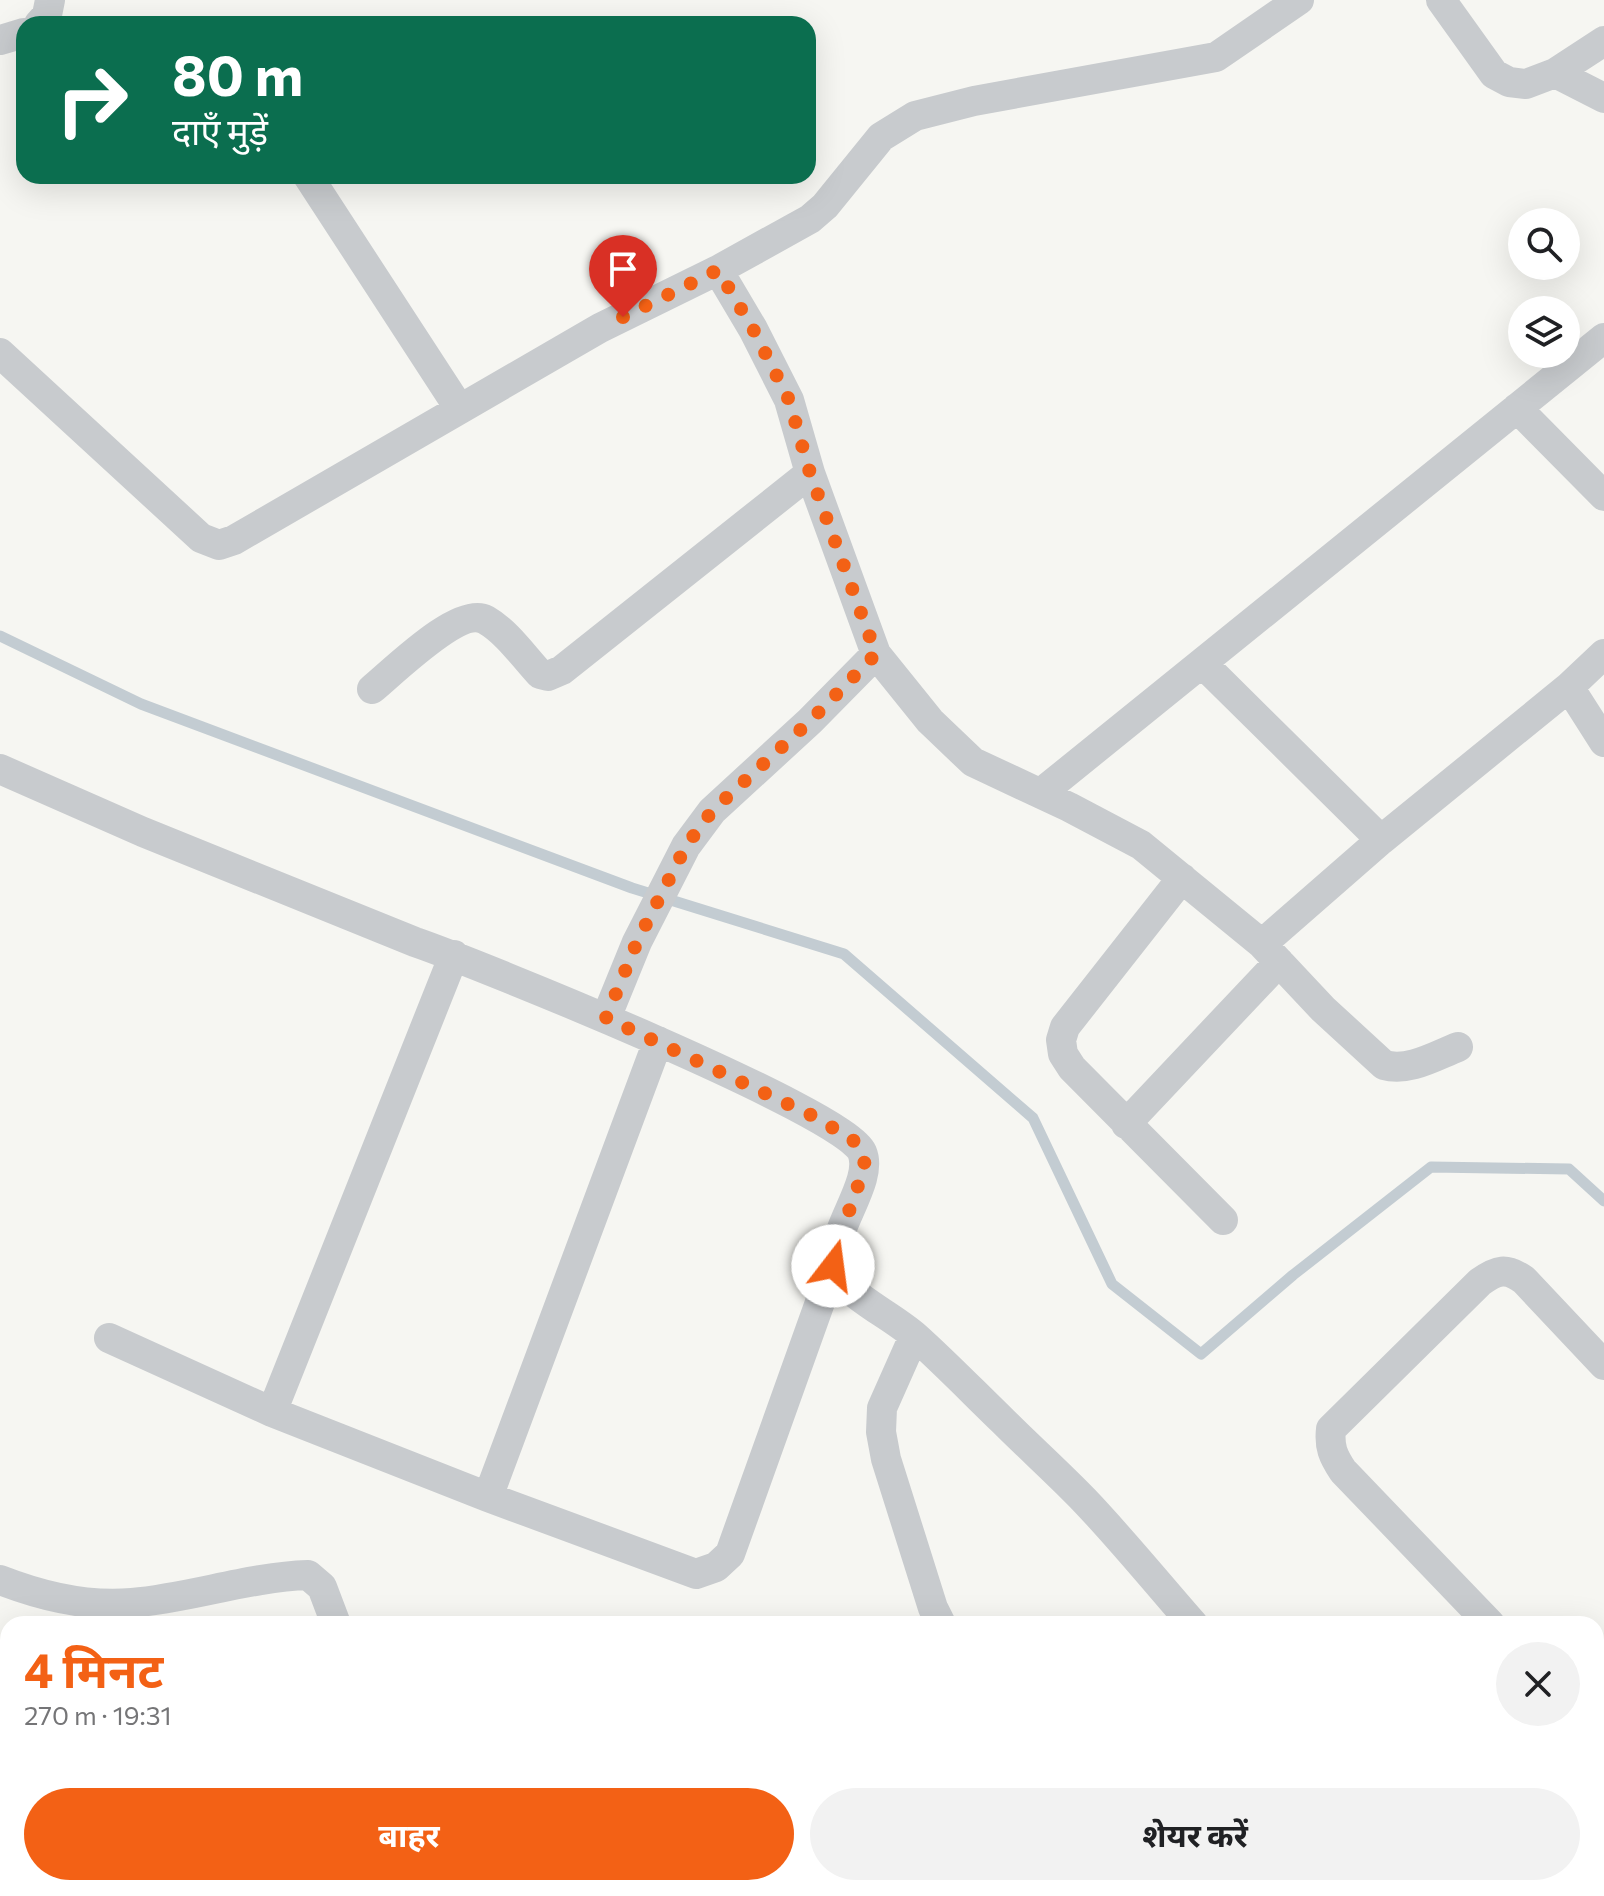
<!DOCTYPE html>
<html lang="hi">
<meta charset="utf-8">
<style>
:root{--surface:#fff;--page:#f2f2f2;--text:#202124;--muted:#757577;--accent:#f36115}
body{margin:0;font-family:Commissioner,"Noto Sans Devanagari",sans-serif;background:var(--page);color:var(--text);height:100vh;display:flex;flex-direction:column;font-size:30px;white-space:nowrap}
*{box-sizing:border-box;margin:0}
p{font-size:26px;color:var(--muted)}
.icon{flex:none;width:44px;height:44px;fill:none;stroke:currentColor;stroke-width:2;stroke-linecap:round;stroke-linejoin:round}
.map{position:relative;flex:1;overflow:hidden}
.panel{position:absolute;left:0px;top:1616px;width:1604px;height:280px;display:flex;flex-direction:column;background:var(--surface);border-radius:24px 24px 0 0;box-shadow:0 8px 32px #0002}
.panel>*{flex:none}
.guide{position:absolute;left:16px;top:16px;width:800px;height:168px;border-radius:24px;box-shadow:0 8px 32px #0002;background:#0b6e4f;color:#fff;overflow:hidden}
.fabs{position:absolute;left:1508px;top:208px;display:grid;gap:16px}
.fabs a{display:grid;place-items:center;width:72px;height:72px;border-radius:50%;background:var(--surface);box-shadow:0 8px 32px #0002;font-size:40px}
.pin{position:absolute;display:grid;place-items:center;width:68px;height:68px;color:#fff;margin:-82px -34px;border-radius:50% 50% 50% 0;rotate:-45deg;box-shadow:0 0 8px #0007}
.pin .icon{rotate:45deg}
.me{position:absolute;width:88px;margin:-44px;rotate:15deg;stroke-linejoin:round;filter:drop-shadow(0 0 6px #0008)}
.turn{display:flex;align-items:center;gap:28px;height:168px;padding:0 24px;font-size:36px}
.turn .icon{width:104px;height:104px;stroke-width:2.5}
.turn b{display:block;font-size:56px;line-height:68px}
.round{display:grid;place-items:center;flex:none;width:84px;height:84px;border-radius:42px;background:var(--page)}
.headline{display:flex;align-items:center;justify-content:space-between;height:136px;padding:0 24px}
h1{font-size:48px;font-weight:700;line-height:60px;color:var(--accent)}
.action{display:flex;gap:16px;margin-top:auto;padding:16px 24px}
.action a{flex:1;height:92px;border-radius:48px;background:var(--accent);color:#fff;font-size:32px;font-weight:700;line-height:92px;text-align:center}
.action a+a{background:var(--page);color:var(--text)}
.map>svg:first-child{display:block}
</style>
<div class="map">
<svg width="1604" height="1896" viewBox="0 0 1604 1896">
<rect width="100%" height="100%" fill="#f6f6f2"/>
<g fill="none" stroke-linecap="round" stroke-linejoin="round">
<!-- stream -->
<path stroke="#c3ccd2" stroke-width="11" d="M0,636L141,704L632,888L844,954L1033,1118L1112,1284L1201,1354L1293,1275L1431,1167L1569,1169L1604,1201"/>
<!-- street -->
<path stroke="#c8cbce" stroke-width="30" d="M1441,0L1494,74L1509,82L1526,84L1555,73L1604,41
M39,24L47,15L50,0
M0,40L24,33
M1555,73L1604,98
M308,176L459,408
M0,353L201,538L219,545L234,540L600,328L718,270
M1517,408L1604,496
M876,654L930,721L973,762L1069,807L1141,845L1262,944L1381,840L1203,664
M1569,687L1604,742
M372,689C394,671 460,605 486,620C507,632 524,657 540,674L548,676L562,670L810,473
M0,769L143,832L415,942C476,963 845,1112 862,1152C877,1187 811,1250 843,1283C864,1304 893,1317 916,1337C946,1364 974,1393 1003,1421C1030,1448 1059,1474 1085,1501C1123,1541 1157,1583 1193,1624
M1041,793L1604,338
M1381,840L1569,687L1604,654
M1182,878L1065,1027L1061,1040L1063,1054L1072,1068L1223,1220
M1262,944L1323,1009L1384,1065C1409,1072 1435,1056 1458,1047
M606,1018L637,942L686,846L712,811L810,721L876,654L810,473L789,400L753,329L718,270L810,219L825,206L881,137L915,116L974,101L1216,57L1299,0
M1126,1124L1279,962
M914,1336L882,1408L881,1432L886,1459L933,1608L941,1624
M109,1338L272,1412L488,1497L696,1574L716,1567L730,1554L833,1266
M272,1412L454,955
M488,1497L658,1041
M0,1580C41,1596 88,1607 132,1603C191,1598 249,1577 308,1575L322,1587L336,1624
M1490,1624L1343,1471C1333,1456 1329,1447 1331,1429L1480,1282C1497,1270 1506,1267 1524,1280L1604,1365
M1596,1736L1604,1744
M0,1824L8,1822
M1431,1888L1439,1896
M1202,1896L1214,1888"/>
</g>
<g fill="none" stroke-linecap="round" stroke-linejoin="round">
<!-- route -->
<path stroke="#f36115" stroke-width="14" stroke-dasharray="0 25.2" d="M623,317L718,270L753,329L789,400L810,473L876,654L810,721L712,811L686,846L637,942L606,1018L811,1115L852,1139L862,1151L865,1166L835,1251L833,1266"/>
</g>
</svg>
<div class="fabs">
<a><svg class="icon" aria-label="search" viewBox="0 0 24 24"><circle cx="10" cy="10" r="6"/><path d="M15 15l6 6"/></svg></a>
<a><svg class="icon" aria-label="layers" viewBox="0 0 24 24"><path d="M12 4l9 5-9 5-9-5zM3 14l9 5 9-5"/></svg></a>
</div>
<div class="pin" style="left:623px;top:317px;background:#d93025"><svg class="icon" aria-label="arrive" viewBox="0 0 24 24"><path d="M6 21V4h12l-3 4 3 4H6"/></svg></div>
<svg class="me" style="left:833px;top:1266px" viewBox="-20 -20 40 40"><circle r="19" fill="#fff"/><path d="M0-13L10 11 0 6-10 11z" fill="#f36115"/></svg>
<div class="guide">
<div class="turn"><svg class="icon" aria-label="right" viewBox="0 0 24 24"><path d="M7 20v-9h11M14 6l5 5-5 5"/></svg><div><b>80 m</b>दाएँ मुड़ें</div></div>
</div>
<section class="panel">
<div class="headline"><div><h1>4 मिनट</h1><p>270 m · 19:31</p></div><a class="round"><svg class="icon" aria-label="close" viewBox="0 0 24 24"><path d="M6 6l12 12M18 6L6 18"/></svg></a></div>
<div class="action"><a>बाहर</a><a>शेयर करें</a></div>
</section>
</div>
